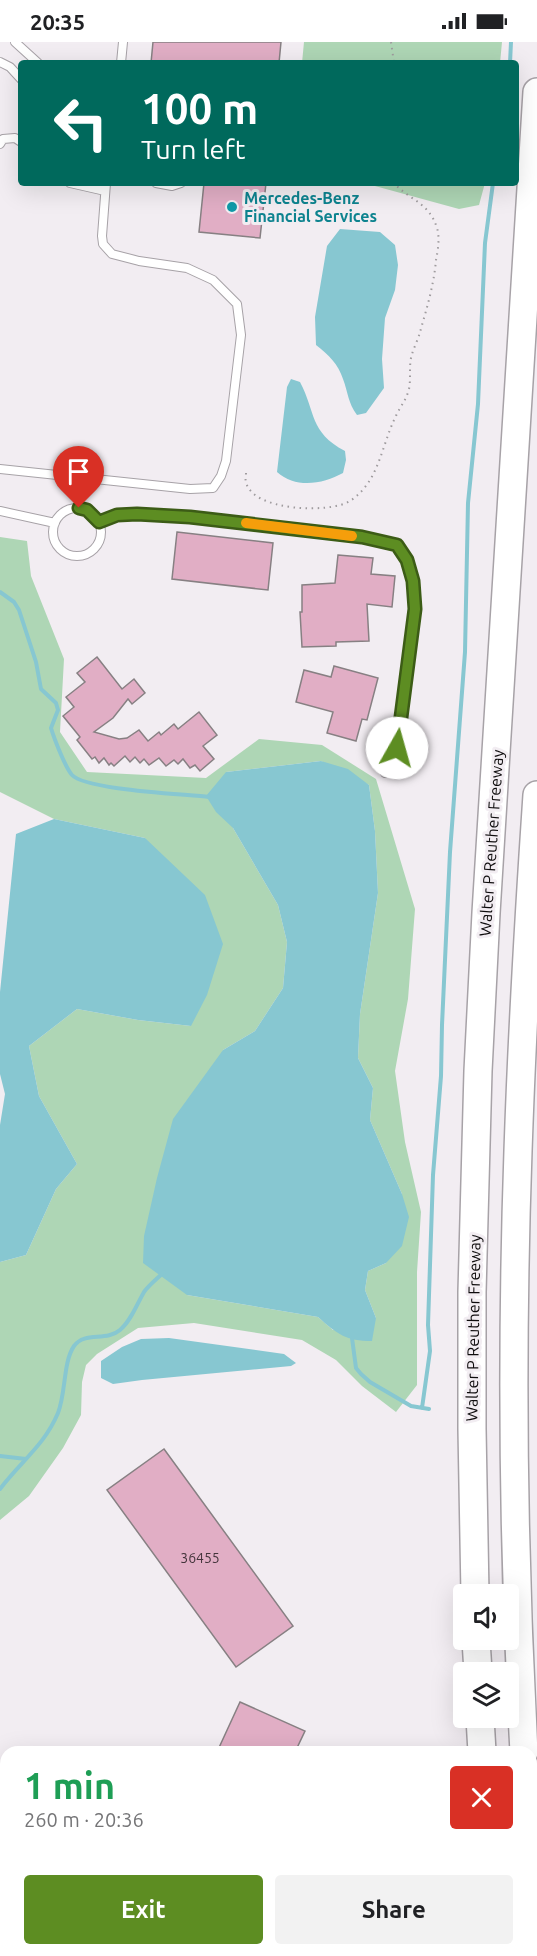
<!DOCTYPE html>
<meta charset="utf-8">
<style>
:root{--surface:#fff;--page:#f2f2f2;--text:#202124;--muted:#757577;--accent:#5d8d22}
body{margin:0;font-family:Ubuntu,sans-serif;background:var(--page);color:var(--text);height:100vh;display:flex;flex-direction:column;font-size:22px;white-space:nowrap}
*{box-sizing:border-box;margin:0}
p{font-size:20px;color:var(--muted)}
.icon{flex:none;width:33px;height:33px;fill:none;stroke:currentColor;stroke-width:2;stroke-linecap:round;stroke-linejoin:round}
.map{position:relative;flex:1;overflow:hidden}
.details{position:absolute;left:0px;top:1704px;width:537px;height:210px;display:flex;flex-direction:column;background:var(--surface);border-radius:18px 18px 0 0;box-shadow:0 6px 24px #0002}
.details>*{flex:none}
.top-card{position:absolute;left:18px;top:18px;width:501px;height:126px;border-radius:6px;box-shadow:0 6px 24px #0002;background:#00695c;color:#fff;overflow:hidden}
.tools{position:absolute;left:453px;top:1542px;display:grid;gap:12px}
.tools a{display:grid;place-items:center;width:66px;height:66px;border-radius:6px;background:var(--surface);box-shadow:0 6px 24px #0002;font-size:30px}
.pin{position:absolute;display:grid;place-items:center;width:51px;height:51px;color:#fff;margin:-62px -26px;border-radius:50% 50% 50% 0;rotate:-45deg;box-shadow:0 0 6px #0007}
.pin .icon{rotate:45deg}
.me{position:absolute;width:66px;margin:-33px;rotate:7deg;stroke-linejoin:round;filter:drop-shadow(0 0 4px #0008)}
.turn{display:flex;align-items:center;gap:21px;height:126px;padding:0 24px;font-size:27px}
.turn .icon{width:78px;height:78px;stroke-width:2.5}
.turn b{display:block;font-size:42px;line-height:51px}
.round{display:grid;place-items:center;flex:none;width:63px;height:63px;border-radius:6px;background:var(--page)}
.head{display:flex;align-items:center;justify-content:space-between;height:102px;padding:0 24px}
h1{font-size:36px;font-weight:700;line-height:45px;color:#1e9e55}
.button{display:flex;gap:12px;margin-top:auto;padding:12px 24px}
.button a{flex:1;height:69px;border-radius:6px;background:var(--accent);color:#fff;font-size:24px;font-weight:700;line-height:69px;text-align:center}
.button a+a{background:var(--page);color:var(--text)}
.status{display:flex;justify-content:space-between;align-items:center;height:42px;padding:0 30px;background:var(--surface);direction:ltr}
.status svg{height:16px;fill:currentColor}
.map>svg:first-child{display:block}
</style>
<div class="status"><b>20:35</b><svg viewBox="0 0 49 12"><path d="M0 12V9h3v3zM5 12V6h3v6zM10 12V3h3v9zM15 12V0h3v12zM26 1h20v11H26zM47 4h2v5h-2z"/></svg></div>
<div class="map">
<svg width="537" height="1914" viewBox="0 0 537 1914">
<rect width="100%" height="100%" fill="#f2edf2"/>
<!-- green -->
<path fill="#aed6b5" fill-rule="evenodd" d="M304,0H502L500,21H302Z
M364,141H485L479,163L459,167Z
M0,495L27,499L31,534L64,617L60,690L87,730L206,736L259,697L322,703L376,737L415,867L408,957L395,1029L405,1100L421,1170L417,1230V1343L396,1370L362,1344L336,1318L302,1298L194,1281L138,1286L97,1312L86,1323L82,1340L81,1373L63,1406L29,1454L0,1478V1220L26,1213L56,1147L77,1122L39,1054L29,1004L77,967L138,978L191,984L145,796L54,777L0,750ZM321,719L369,743L375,789L378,851L360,972L358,1016L373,1046L370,1078L402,1152L386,1221L368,1229L365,1248L376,1276L333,1288L318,1275L187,1253L223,1008L255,989L283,946L287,900L278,863L233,786L226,730Z"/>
<!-- water -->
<path fill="#87c7d1" d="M340,187L380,190L395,203L398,223L395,248L385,276L382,317L384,346L366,371L357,373C348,361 348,350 343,337C338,322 329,313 316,303L315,275L327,204Z
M291,337L300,340C316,370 309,390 345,409L346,418L343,431C323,442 296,447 277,430L287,345Z
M321,719L348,727L369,743L375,789L378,851L360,972L358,1016L373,1046L370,1078L402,1152L409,1175L402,1204L386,1221L368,1229L365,1248L376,1276L372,1299C346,1299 337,1292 318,1275L187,1253L143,1221L144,1194L157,1136L173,1077L223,1008L255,989L283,946L287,900L278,863L233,786L216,770L206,754L226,730Z
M54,777L145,796L205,853L223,902L207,953L191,984L138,978L77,967L29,1004L39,1054L77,1122L56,1147L26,1213L0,1220V1083L5,1052L0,1032V950L16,792Z
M169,1296L284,1312L296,1321L291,1324L142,1338L113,1342L101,1336V1319L122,1305L141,1297Z"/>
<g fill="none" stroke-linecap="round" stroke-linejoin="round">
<!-- stream -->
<path stroke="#87c7d1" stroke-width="4" d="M510,21L511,0
M0,550L14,560L19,568L36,620L41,647L56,661L58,668L51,686C54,696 65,725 72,733C86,748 184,752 209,755
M352,1296L356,1326L361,1332L370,1340L411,1364L429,1367
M422,1366L430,1309L428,1283L433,1133L441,1034L442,983L450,810L465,610L468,461L478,362L485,201L493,141
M0,1414L26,1417
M0,1447C21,1419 44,1404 58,1371C66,1351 63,1320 74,1304C85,1289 106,1300 120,1288C131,1279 137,1262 144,1250C149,1243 158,1236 164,1230"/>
</g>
<!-- building -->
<path fill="#e1aec5" stroke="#878083" stroke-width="1.5" d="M153,0H281L279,21H151Z
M204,141H266L260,196L199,190Z
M177,490L273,501L268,548L172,537Z
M338,513L373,516L371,532L395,534L392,565L367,562L369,599L336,600V604L302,605L300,570H302V543L335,541Z
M97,615L122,647L134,637L145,651L132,662L128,657L113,676L94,690L119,697L127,696L139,688L148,699L159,690L161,693L174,682L178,687L199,670L217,693L203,704L214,717L200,729L195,723L190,726L183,717L178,722L174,718L166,724L159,716L149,723L144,717L140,721L135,715L130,720L125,714L114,724L111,721L109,723L104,716L99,721L95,715L92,717L77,698L80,695L63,674L74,665L66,655L85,640L77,631Z
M334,624L378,636L367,678L362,677L356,699L327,691L333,670L296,660L304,628L331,635Z
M164,1407L293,1584L236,1625L107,1448Z
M240,1660L305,1689L295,1710H217Z"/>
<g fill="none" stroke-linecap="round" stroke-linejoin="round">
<!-- lane casing -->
<g stroke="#a7a2a7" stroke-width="10">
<path id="lane" d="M15,0L38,21
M0,20L10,25L21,37
M121,21L123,0
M0,102L3,97L15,96L21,100
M70,141L105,149
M156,141L172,144L181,141
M0,427L190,447L213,446L221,434L226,419L241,293L237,262L213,238L187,226L139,219L112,212L103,202L102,194L106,141
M53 490a24 24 0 1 1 48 0a24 24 0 1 1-48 0Z
M0,469L55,481
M98,480L117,473L137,472L190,475L362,495L397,503L407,518L413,539L415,567L397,706L385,731
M79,1914L84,1908"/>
</g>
<!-- street casing -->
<g stroke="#a7a2a7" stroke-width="18">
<path id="street" d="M0,1890L6,1904"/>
</g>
<!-- highway casing -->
<g stroke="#a7a2a7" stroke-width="30">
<path id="highway" d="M475,1552L472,1387V1250L478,1029L486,871L537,50
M476,1598L478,1630
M480,1676L482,1710
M524,1710C513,1510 511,1309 518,1109C522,990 529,871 537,753
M531,1822L537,1907
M495,1908L496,1914"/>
</g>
<!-- path -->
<path stroke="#9f9b9e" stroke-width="2" stroke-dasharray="1.5 4.5" stroke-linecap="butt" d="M391,0L394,21
M246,431C246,434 245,437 246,440C252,469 329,472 350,459C379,440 381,405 395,376C399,366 406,359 409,347C411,337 409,326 411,316C413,307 418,298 420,290C427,266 434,242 436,218C438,208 440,196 437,186C429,160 409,158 394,141"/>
<!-- lane -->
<use href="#lane" stroke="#fff" stroke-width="8"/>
<!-- street -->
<use href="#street" stroke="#fff" stroke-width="15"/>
<!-- highway -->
<use href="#highway" stroke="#fff" stroke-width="27"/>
</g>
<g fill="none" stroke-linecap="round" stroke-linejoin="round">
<!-- route casing -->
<g stroke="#3c5c16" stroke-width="15">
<path id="route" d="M79,466L87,468L99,480L117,473L137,472L190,475L362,495L397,503L407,518L413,539L415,567L397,706"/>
</g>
<!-- route -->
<use href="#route" stroke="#5d8d22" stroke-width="10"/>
<!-- slow -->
<path stroke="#f59e0b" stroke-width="10" d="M246,481L352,494"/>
</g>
<!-- markers -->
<circle fill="#0f9aa8" stroke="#f2edf2" stroke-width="2" cx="232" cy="165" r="6"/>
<g text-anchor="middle" stroke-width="6" stroke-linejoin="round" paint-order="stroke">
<!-- number labels -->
<g font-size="14" fill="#43343b">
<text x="200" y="1521">36455</text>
</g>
<!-- culture labels -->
<g font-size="16" font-weight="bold" fill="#0d838f" stroke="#f2edf2" text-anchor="start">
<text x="244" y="162">Mercedes-Benz<tspan x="244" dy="18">Financial Services</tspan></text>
</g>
<!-- street labels -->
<g font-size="16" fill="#0e0c0d" stroke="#f2edf2">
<text transform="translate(491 801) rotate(-86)" y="6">Walter P Reuther Freeway</text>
<text transform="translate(473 1286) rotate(-89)" y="6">Walter P Reuther Freeway</text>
</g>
</g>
</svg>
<div class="tools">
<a><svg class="icon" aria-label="sound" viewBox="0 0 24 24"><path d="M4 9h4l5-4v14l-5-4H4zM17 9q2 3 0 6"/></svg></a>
<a><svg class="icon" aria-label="layers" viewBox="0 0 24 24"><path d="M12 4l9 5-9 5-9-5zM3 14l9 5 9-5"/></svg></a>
</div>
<div class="pin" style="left:79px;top:466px;background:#d93025"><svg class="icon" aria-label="arrive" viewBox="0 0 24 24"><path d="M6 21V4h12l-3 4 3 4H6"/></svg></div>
<svg class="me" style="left:397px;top:706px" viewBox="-20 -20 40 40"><circle r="19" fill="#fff"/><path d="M0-13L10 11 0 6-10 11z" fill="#5d8d22"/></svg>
<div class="top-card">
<div class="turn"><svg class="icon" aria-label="left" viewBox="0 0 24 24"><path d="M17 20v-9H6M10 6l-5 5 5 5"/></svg><div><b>100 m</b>Turn left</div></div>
</div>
<section class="details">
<div class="head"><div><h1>1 min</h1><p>260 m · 20:36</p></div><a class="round" style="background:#d93025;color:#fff"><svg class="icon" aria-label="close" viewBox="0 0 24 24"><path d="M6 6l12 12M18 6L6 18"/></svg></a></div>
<div class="button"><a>Exit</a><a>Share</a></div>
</section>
</div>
